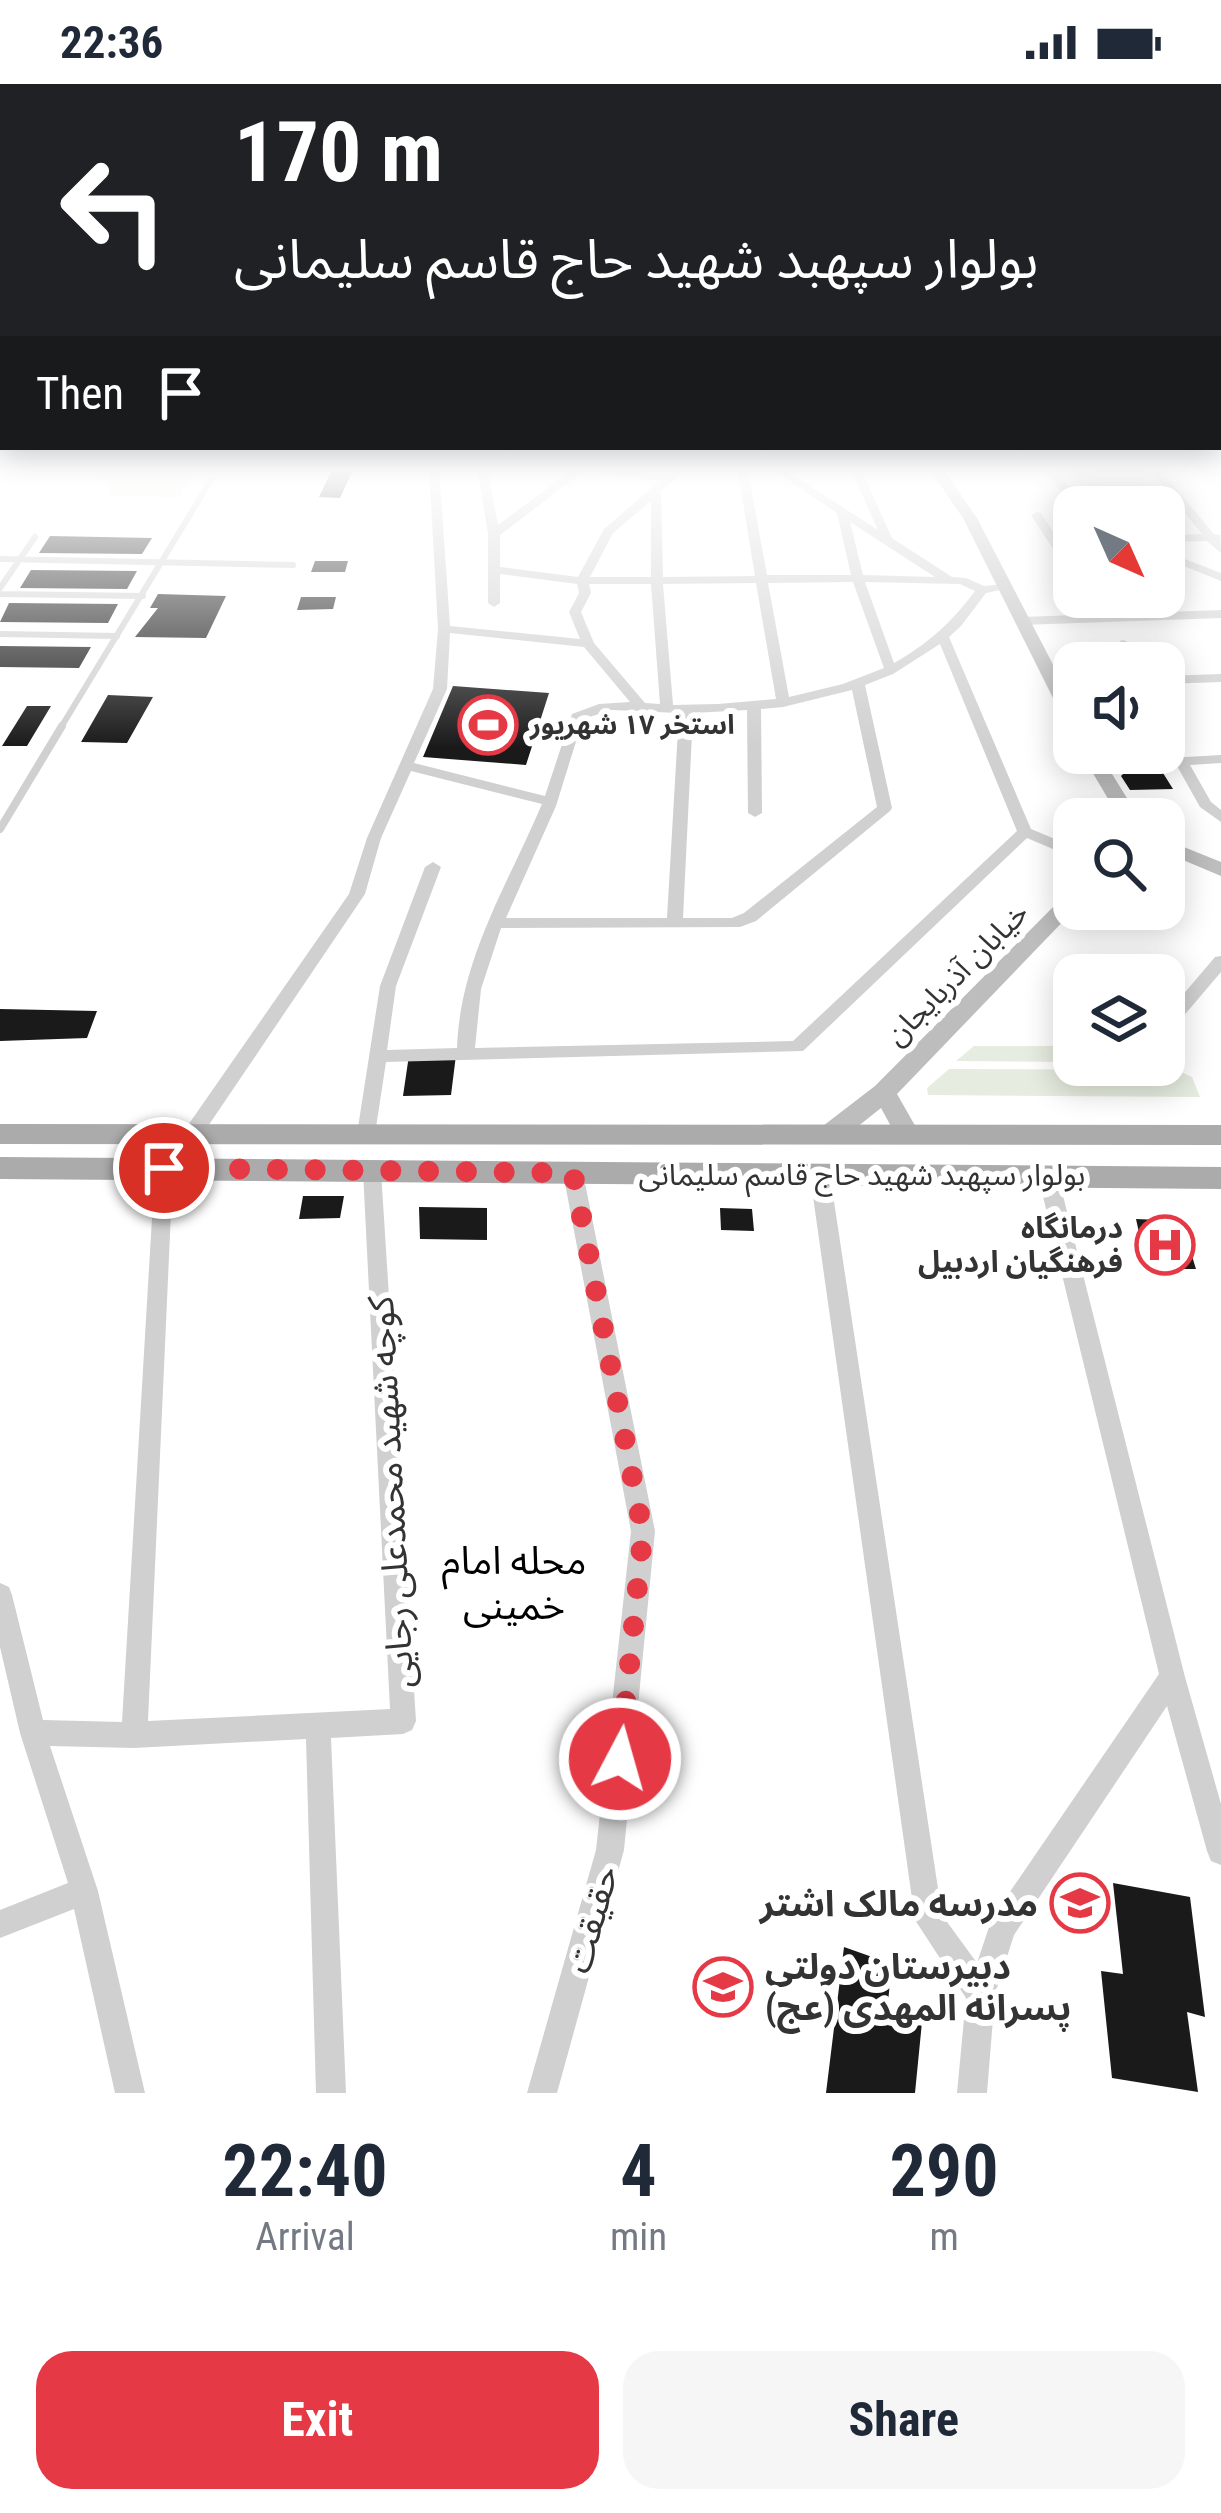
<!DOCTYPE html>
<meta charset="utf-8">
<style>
:root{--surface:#fff;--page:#f6f6f7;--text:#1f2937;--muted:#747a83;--accent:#e63946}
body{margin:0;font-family:"Roboto Condensed","Noto Sans Arabic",sans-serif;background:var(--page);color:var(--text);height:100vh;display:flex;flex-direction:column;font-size:45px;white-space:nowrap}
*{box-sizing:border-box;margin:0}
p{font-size:39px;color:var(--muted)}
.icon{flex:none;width:66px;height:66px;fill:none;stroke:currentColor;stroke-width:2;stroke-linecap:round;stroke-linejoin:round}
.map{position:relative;height:2009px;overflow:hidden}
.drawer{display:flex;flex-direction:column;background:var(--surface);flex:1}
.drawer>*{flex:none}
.banner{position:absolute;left:0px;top:0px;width:1221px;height:366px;box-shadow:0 6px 30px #0003;background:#202124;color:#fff;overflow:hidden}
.needle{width:78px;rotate:135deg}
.controls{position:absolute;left:1053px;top:402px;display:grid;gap:24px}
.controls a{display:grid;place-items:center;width:132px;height:132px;border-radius:24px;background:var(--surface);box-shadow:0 6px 30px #0003;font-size:60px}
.pin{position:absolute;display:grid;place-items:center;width:102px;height:102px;color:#fff;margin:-51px;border:6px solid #fff;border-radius:50%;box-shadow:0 3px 12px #0007}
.me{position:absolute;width:132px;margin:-66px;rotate:6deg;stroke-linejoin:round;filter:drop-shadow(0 0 9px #0008)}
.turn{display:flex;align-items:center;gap:42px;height:252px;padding:0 36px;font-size:54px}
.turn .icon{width:156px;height:156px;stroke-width:2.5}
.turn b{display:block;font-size:84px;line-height:102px}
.then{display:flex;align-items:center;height:114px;padding:0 36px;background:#0003;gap:24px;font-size:45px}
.eta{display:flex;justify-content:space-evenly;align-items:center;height:204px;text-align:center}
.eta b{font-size:72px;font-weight:700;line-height:84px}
.cta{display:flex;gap:24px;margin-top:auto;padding:24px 36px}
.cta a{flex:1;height:138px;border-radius:36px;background:var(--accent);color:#fff;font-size:48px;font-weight:700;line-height:138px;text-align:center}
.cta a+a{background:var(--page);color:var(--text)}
.status{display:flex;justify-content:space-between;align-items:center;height:84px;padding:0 60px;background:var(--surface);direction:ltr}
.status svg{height:33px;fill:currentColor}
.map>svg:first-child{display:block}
</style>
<div class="status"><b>22:36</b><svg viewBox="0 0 49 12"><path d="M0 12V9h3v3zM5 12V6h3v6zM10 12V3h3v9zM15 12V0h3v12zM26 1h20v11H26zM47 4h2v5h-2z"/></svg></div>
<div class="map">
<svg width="1221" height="2009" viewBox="0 0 1221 2009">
<rect width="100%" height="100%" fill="#fff"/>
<!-- green -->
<path fill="#e6ecdf" d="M0,382H115L111,388L192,390L179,413L109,412L110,399L81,390L0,389Z
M974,962H1074V978L956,977Z
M949,985L1177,986L1192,993L1200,1013L928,1011L927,1004Z"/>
<!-- building -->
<path fill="#1a1a1a" d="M331,388H352L340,414L319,413Z
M50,452L152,454L142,470L39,469Z
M315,477H348L345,488H311Z
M31,486L137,487L127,505L20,504Z
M158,510L226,512L206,554L135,553L158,524H150Z
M301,513H336L333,525L297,526Z
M9,519L118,520L108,539L0,538Z
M0,562L91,563L79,584L0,583Z
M453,602L549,609L526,681L423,673Z
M108,611L153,613L127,659L81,658Z
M27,622H51L27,662H2Z
M1158,681L1173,705L1130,706L1121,692L1129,684Z
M0,925L97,927L87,954L0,957Z
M409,971H456L451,1011L403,1012Z
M303,1112H344L340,1134L299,1135Z
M419,1123L487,1124V1156L420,1155Z
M720,1124L752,1125L754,1147L721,1146Z
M1136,1135L1181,1137L1196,1185H1147Z
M1113,1799L1190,1813L1205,1933L1187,1928L1198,2008L1112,1994L1101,1887L1123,1890Z
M844,1863L892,1880L887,1927L922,1938L915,2009H826Z"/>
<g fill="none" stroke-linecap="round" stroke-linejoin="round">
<!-- lane-far1 -->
<path stroke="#d0d0d0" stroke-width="6" d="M0,475L293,481
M0,504L35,453
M0,510L143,512
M0,550L117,552
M60,645L211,396"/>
<!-- lane -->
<path stroke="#d0d0d0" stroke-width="8" d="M0,745L62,642"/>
<!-- street -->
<path fill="#d0d0d0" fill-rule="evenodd" d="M429,382H439L450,542L580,555L569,528L579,509L577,500L500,490V519L494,523L488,519V450L477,382H487L498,441L573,385L569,382H594L667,392L679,382H690L661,407L663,493L755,492L737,382H747L767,491H851L837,429L767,382H779L878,446L849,382H859L892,454L952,493L966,494L984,502L1004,500L1010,504L986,509L961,542L949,553L1031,745L1074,763V774L1027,754L803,967L386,978L375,1050L373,1055H359L357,1050L380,902L425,783L433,778L441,783L396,902L387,966L457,964C460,875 508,800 542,720L411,687L381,754L365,810L200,1054H186L184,1049L186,1044L349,810L367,754L433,605L438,545ZM584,387L660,397L604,445L578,493L500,483V451ZM651,417V493H590L613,449ZM850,438L935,493L863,491ZM853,498L884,584L843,600L789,613L768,499ZM865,498L960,500L975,507C952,538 928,560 894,579ZM756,499L776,615L718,620L673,621L663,500ZM589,500H651L660,620L645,619L594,559L581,528L591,509ZM450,549L584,563L630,618L599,620L572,630L545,712L414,679L447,605ZM940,560L1017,747L793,957L475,964L481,905L501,844L740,843L756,837L890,727L892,724L865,601L893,590ZM852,606L877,723L744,829L732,834H683L693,629L747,626L748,729L755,733L762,729L761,625L783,623ZM612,626L679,629L667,834H506L556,722L583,635Z
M1042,382H1052L1084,423L1074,424Z
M1147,382H1157L1214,450L1220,451L1221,469L1207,457L1164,458V452L1202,450Z
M1037,428L1041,429L1074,480V493L1070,491L1031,431Z
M1164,467L1221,489V497L1164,474Z
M1221,526V534L1021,541L1015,537L1021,533Z
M1122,556L1126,557L1139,579H1127L1116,560Z
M1221,590V598L1164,600V592Z
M1221,671V679L1190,681L1211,718L1221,726V738L1200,723L1177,682L1097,686L1090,682L1097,678Z
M1221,872V888L1170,948L1164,950V933L1215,873Z
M164,1077L171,1079L173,1084L148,1637L390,1625L363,1087L365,1082H379L381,1087L416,1637L412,1646L403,1650L331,1654L346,2009H316L306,1655L134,1664L50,1662L98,1807L145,2009H115L74,1825L0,1854V1826L68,1799L20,1649L0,1563V1499L9,1503L12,1511L43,1636L122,1638L155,1084L157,1079Z
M573,1082L580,1084L583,1089L655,1447L624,1766L557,2009H527L596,1766L631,1447L563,1089L566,1084Z
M820,1084L827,1086L830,1091L942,1831L977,1879L992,1834L1159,1590L1038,1092L1041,1087H1055L1058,1092L1185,1593L1221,1720V1781L1211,1777L1207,1767L1167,1622L1014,1851L995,1910L987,2009H957L966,1914L915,1836L810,1091L813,1086Z"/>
<!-- secondary -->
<path fill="#bdbdbd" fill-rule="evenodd" d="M927,382H941L977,434L1074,621V643L1065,638L963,434Z
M1081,669H1099L1140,735H1120Z
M1164,755L1221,778V792L1164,768Z
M1074,807L1075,825L897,1010L921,1052L918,1059H900L881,1024L837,1059H819L816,1052L819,1045L875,1002L1067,809Z"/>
<!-- primary -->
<path fill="#ababab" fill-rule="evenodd" d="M0,1040L1221,1041V1061L0,1060Z
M0,1073L1221,1083V1105L0,1095Z"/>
</g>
<!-- sky -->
<linearGradient id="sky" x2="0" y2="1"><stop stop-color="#9ec6ea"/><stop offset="0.58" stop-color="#fff"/><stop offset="1" stop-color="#fff" stop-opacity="0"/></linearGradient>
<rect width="1221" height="663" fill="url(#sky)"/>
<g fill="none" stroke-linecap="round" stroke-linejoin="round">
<!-- route -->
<path stroke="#e63946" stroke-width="21" stroke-dasharray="0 37.8" d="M164,1084L573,1089L643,1448L620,1675"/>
</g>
<!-- icons -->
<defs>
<g id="stadium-ring" transform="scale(3)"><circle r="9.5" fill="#fff" stroke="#e63946" stroke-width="1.5"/><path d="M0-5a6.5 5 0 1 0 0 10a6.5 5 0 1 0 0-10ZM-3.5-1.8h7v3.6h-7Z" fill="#e63946"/></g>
<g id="hospital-ring" transform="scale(3)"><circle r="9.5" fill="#fff" stroke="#e63946" stroke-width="1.5"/><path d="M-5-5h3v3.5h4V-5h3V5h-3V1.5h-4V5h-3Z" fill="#e63946"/></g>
<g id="school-ring" transform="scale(3)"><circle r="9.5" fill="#fff" stroke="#e63946" stroke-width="1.5"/><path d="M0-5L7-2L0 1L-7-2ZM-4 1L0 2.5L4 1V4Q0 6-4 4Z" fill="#e63946"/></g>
</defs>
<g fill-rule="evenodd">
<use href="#stadium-ring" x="488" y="641"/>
<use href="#hospital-ring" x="1165" y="1161"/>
<use href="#school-ring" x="1080" y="1819"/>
<use href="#school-ring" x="723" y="1903"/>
</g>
<g text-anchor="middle" stroke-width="12" stroke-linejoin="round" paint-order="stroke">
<!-- far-poi labels -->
<g font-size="27" font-weight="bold" fill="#333" stroke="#fff" text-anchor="start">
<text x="530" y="650">استخر ١٧ شهریور</text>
</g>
<!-- street labels -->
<g font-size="30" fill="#333" stroke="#fff">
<text transform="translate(957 890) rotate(-45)" y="10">خیابان آذربایجان</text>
<text x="862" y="1101">بولوار سپهبد شهید حاج قاسم سلیمانی</text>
</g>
<!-- poi labels -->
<g font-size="30" font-weight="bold" fill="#333" stroke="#fff" text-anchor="end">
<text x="1123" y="1154">درمانگاه<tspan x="1123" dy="34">فرهنگیان اردبیل</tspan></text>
</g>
<!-- near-street labels -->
<g font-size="36" fill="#333" stroke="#fff">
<text transform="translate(390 1408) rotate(-93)" y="13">کوچه شهید محمدعلی رجایی</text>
<text transform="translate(591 1835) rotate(-74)" y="13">حقیقت</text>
</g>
<!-- near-poi labels -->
<g font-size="36" font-weight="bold" fill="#333" stroke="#fff" text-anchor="end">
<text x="1038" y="1832">مدرسه مالک اشتر</text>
<text x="765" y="1895" text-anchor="start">دبیرستان دولتی<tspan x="765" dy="41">پسرانه المهدی (عج)</tspan></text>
</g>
<!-- near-neighbourhood labels -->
<g font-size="39" fill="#000" stroke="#fff">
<text x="514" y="1490">محله امام<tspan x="514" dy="45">خمینی</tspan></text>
</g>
</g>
</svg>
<div class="controls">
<a><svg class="needle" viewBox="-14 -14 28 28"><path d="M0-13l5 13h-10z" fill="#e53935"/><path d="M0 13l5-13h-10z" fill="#747a83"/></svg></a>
<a><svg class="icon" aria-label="sound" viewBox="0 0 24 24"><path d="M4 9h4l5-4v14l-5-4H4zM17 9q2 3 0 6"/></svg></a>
<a><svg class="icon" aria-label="search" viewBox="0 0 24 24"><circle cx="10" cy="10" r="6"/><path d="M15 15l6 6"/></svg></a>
<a><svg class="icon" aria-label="layers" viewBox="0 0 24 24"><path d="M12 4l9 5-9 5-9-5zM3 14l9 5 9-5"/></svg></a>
</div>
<div class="pin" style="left:164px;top:1084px;background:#d93025"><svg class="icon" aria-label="arrive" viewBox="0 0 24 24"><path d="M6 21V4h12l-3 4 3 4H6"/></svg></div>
<svg class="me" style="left:620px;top:1675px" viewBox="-20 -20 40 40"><circle r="17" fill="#e63946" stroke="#fff" stroke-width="3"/><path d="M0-11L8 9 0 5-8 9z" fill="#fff"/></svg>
<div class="banner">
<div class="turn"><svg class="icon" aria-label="left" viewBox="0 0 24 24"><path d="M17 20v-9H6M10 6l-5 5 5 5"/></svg><div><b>170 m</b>بولوار سپهبد شهید حاج قاسم سلیمانی</div></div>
<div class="then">Then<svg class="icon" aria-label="arrive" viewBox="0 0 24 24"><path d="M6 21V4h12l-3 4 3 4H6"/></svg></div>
</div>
</div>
<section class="drawer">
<div class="eta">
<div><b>22:40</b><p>Arrival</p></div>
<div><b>4</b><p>min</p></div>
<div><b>290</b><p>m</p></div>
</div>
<div class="cta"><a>Exit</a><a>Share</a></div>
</section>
